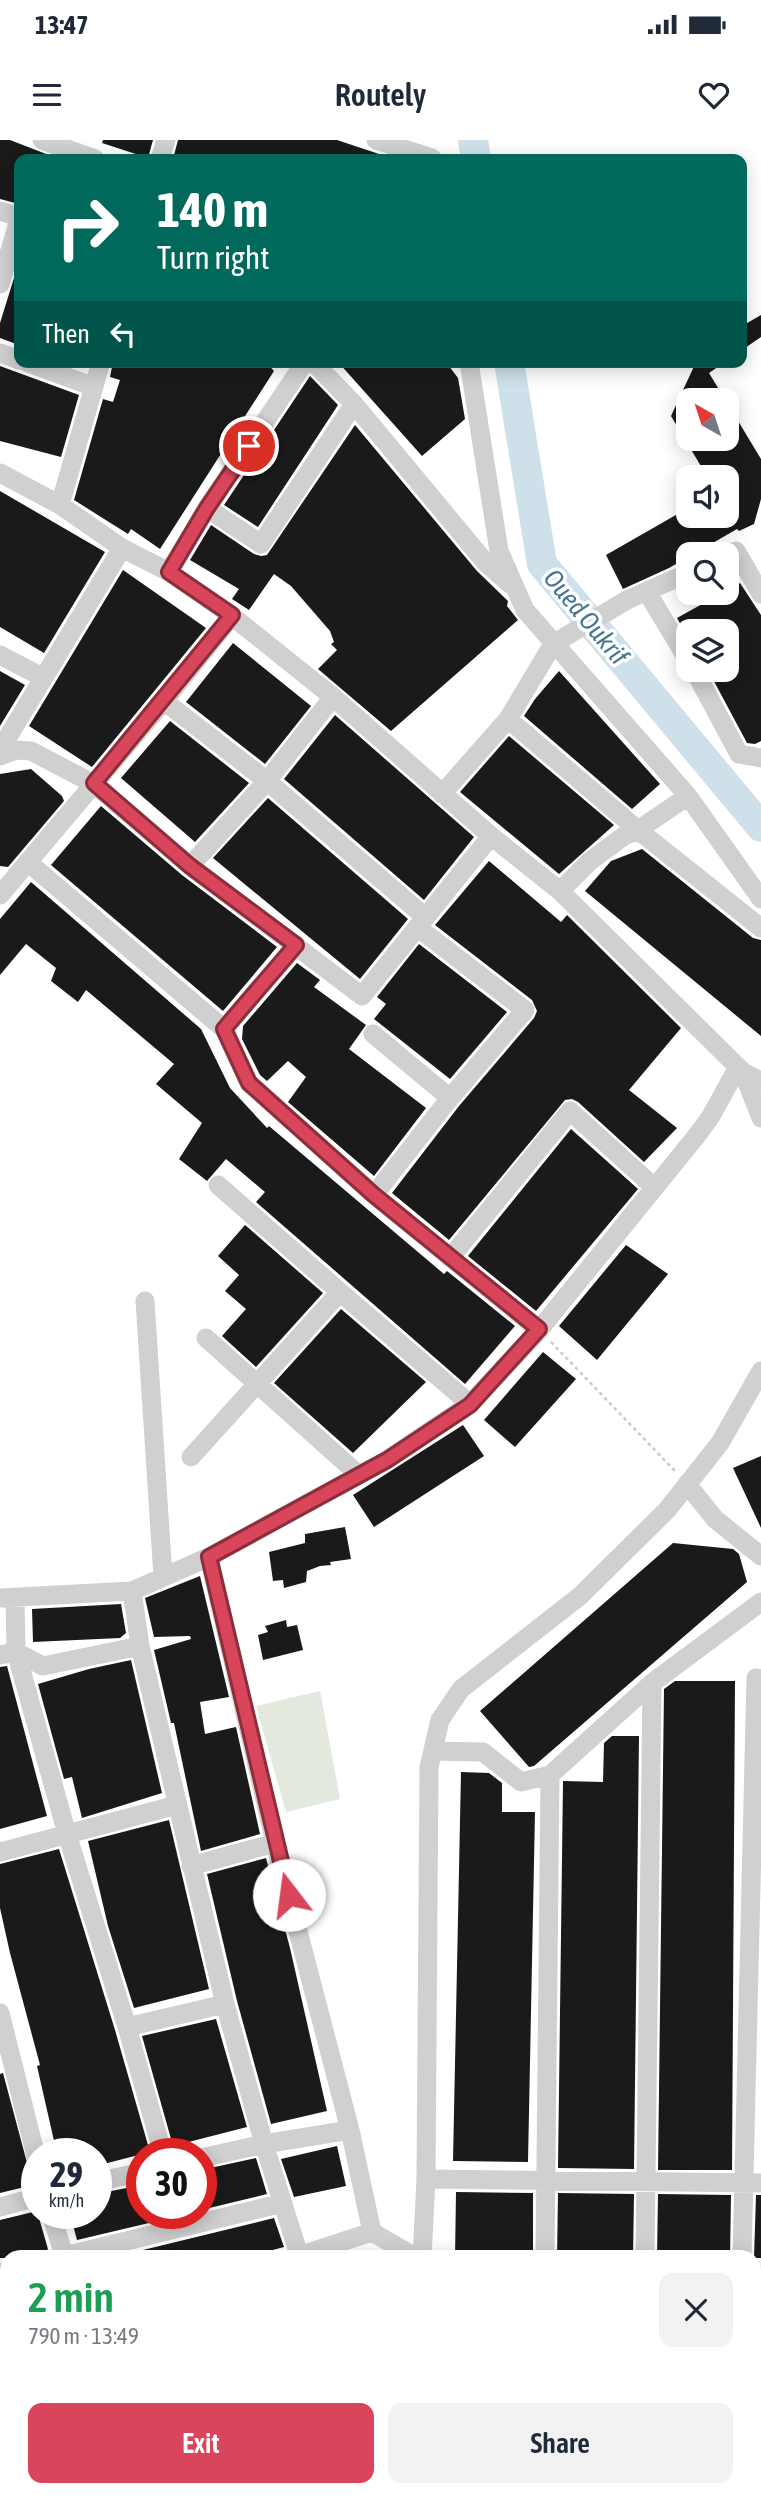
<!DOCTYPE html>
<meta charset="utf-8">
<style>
:root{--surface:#fff;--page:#f2f2f3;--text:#1f2937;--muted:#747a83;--accent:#d9455a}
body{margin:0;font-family:"Asap Condensed",sans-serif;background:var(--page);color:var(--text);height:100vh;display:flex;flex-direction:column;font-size:26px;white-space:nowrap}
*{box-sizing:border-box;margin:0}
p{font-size:23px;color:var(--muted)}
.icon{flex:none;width:38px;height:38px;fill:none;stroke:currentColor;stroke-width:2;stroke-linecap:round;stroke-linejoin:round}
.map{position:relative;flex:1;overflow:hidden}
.side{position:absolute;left:0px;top:2110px;width:761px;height:247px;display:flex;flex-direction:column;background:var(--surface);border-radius:21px 21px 0 0;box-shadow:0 4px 18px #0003}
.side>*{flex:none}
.guide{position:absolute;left:14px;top:14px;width:733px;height:214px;border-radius:14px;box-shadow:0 4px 18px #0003;background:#00695c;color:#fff;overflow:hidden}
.needle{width:46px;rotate:321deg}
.tools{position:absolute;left:676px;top:248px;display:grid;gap:14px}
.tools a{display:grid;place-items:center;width:63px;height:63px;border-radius:14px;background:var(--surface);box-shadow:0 4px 18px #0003;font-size:35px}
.speed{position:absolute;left:21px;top:1998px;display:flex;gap:14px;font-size:35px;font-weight:700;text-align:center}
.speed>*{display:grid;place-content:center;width:91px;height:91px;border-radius:50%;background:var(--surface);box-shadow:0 4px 18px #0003;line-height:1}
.speed small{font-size:18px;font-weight:400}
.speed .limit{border:10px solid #d22;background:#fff;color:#111}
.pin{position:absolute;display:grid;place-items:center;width:60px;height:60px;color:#fff;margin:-30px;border:4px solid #fff;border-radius:50%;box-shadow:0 2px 7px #0007}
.me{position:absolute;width:77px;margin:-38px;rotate:345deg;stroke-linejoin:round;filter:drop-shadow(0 0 5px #0008)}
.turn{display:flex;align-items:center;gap:24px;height:147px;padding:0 28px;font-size:32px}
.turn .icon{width:91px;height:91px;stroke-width:2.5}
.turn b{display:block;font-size:49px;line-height:60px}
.then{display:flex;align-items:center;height:66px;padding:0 28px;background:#0003;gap:14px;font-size:26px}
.round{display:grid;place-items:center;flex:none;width:74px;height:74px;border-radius:14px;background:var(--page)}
.summary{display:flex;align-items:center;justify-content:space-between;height:119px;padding:0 28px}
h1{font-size:42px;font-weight:600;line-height:52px;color:#1e9e55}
.primary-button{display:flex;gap:14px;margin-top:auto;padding:14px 28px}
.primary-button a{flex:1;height:80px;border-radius:14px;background:var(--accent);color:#fff;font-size:28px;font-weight:600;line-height:80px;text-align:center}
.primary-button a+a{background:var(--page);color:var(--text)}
.status{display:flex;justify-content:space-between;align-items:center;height:49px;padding:0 35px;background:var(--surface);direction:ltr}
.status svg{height:19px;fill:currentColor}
header{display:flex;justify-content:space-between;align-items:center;height:91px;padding:0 28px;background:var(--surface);font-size:32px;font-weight:600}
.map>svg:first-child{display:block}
</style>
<div class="status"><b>13:47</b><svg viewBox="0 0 49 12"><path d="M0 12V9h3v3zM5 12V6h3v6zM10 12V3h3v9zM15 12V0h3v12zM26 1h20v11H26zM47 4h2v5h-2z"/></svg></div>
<header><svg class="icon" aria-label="menu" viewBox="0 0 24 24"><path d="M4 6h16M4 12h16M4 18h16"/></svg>Routely<svg class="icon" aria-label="heart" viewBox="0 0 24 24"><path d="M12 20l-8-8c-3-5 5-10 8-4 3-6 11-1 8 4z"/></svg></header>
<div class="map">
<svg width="761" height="2357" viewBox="0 0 761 2357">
<rect width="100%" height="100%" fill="#fff"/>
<!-- green -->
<path fill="#e3e9dd" d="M320,1551L340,1659L286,1672L256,1566Z"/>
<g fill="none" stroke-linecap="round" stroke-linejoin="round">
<!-- river -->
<path stroke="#cee1ea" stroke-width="30" d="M473,0L476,19
M509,222L542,424L761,687"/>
</g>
<!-- building -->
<path fill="#1a1a1a" d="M0,0H10L59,19H19V64L0,59Z
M103,0H153L148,18L102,3Z
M178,0H337L388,17V19H173Z
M19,122V205L0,198V183Z
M761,175V197L742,210V186Z
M113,222H266L274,231L160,409L131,389L128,394L74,360L103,259L113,262L120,240L110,237Z
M338,222H446L458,238L465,279L422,316Z
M696,222H725L709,233L726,261H688V299H726V261L761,319V359L754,384L739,391L737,389L692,415H688V417L669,428L623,449L606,415L688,368V376H726V338H708L671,276Z
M0,226L79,255L61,317L0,301Z
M310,236L338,265L258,387L224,365Z
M355,285L477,431L508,461L507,466L518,480L391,591L318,529L337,510L331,504L334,502L330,491L291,446L274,434L249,470L232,459L239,449L190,420L211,385L254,414L261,416L267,415Z
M0,351L105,412L44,513L0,487Z
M123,430L206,488L92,627L29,586Z
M740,443L761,475V601L755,604L747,603L708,530H726V492H685L677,478L722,453H726V451Z
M233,503L311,566L265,624L186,562Z
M0,531L25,545L0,586Z
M559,531L660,644L632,669L524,576L535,559Z
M335,575L474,697L424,760L284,639Z
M170,581L249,643L195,702L121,638Z
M509,596L614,685L559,734L460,652Z
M31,629L62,656L64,661L8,727L0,726V634Z
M268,658L408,779L360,839L213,718Z
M101,666L182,735L277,807L223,871L51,725Z
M642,709L753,798L761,800V896L585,751L611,721Z
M489,721L561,782L567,775L681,888L629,950L677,988L644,1022L578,962L572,959L565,960L449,1100L392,1053L459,966L534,878L537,871L532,860L435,785Z
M31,742L201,889L230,948L267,988L269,986L444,1134L447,1131L515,1186L465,1244L256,1062L265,1052L226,1019L207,1041L179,1019L202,983L156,944L174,924L86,850L78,862L51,841L56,828L26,804L0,835V779Z
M419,804L507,872L450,939L374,879L386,864L377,857Z
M297,823L320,840L314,847L366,885L349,909L426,968L374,1036L288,962L306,937L288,921L267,941L260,935L242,899L243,886Z
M571,989L638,1049L536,1171L468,1116Z
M245,1085L323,1153L256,1227L222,1196L246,1169L225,1151L239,1135L218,1116Z
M626,1105L668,1134L597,1220L559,1186Z
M341,1169L426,1242L353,1313L274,1243Z
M543,1212L576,1239L515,1307L484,1280Z
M463,1285L484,1316L374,1387L353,1355Z
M761,1316V1388L733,1328Z
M345,1387L351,1419L330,1422L331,1425L320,1426L307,1431L306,1442L284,1448L283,1440L273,1441L269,1412L305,1403V1394Z
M673,1403L733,1409L739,1414L747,1442L534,1626L529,1627L480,1571Z
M200,1436L229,1557L200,1562L205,1594L236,1587L260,1694L201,1711L174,1583H171L154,1510L191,1499L190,1496L154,1497L145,1458Z
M121,1464L126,1493L120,1498L33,1502L32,1469Z
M286,1480L287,1487L297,1485L303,1510L263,1520L258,1495L268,1492L265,1486Z
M131,1520L162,1653L82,1678L72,1637L64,1639L38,1544L89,1529Z
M7,1526L47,1676L0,1689V1527Z
M675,1541H735L732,2030H658L664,1549Z
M612,1596H639L634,2029L558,2028L563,1641L603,1642L604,1603Z
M461,1632L489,1633L502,1643V1672H535L528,2022L453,2021Z
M169,1680L209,1849L134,1868L108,1786L88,1701Z
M59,1709L115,1890L150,2012L96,2026V2014H57L37,1926L40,1925L10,1813L0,1768V1724Z
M266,1718L290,1808L327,1971L271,1984L237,1861L207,1734Z
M216,1879L247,1987L173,2006L142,1896Z
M3,1933L33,2045L0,2053V1934Z
M337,2006L346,2046L294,2057L281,2019Z
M256,2018L267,2054L201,2070V2030Z
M142,2045V2074H187L77,2100L70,2074H96V2054Z
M456,2052L533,2053V2118H455Z
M558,2053L634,2054L633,2118H557Z
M658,2054L731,2055L730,2118H657Z
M756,2055H761V2118H754Z
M37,2071L48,2109L45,2113L29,2118H0V2080Z
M274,2078L284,2107L243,2118H110Z"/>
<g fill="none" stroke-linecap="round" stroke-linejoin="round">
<!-- path -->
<path stroke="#cacaca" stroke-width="2.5" stroke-dasharray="3.5 3.5" stroke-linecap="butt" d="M551,1202L675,1331"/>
<!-- minor -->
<path stroke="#d0d0d0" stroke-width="19" d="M42,0L95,19
M376,0L432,18
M160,19L166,0
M0,71L19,77
M0,144L19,80
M0,213L19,220
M26,222L94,247
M313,222L354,264L486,423L510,444
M469,222L499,411L525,470L688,656L761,759
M0,333L60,365L122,408L169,432L232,476L333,557L491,696L560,751L743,932L761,941
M60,365L101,222
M207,368L261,404L354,264
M726,415L736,411L761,454
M169,432L207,368L305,222
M647,452L688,520
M0,515L42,537
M694,530L739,614L761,618
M164,561L267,641L425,777
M508,579L638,690L761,788
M0,610L122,408
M0,616L16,610L31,611L94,644L190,726L362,856L491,696
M442,654L508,579L553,504L627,460L688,433
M29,723L224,889L249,943L374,1055L539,1190
M190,726L267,641L333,557
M560,751L590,721L624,696L638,690L688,656
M0,755L164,561L232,476
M224,889L296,805
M373,894L450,958
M743,932L761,978
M218,1045L340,1152
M374,1055L450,958L525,870L417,787
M450,1118L570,971L654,1047
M145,1161L163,1437
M206,1198L359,1335
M191,1317L340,1152L470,1264
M687,1344L715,1379L761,1416
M209,1417L275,1703L350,1990L372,2092
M132,1451L140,1506L225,1864L264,2004L300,2118
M15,1457L16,1512L67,1694L127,1887L163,2014
M0,1458L132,1451L209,1417L359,1335L387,1320L470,1264L539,1190L698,994L711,976L738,927
M0,1515L16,1512L43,1526L140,1506
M433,1611L483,1612L521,1642L550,1635L652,1543L761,1462
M0,1712L177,1665
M191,1726L275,1703
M0,1873L37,2020
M127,1887L225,1864
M201,2018L264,2004L350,1990
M426,2039L761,2043
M96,2042L142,2032
M0,2067L37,2057
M51,2074L65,2118
M56,2118L283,2063
M292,2118L372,2092L417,2118
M422,2118L426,2039L429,1627L440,1580L461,1549L580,1456L667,1370L720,1303L761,1231
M545,2118L550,1635
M645,2118L652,1543
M742,2118L756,1538L761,1539
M0,2133L7,2131
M0,2197L7,2195
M0,2232L7,2233
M754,2300H761
M86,2351L91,2350
M428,2357V2350
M536,2357V2350
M642,2357V2350
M733,2357V2350"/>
</g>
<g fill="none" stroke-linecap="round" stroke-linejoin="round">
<!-- route casing -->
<g stroke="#8d2d3a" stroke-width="18">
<path id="route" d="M249,306L207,368L169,432L232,475L94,643L190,726L296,805L224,889L249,943L374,1055L539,1189L470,1265L387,1320L209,1417L289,1755"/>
</g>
<!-- route -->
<use href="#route" stroke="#d9455a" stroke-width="12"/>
</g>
<g text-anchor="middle" stroke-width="7" stroke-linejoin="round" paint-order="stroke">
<!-- water labels -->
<g font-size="26" font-style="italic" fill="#457890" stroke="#fff">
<text transform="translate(586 477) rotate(50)" y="9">Oued Oukrif</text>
</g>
</g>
</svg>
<div class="tools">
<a><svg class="needle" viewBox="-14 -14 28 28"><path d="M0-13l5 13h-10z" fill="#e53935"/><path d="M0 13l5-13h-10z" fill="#747a83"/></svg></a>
<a><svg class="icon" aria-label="sound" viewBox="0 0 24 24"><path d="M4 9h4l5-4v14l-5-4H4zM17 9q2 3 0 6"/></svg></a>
<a><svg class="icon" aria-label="search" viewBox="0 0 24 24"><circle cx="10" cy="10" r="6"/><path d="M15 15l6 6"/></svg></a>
<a><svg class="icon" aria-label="layers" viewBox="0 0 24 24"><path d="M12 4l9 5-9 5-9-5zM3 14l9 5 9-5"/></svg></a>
</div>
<div class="speed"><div>29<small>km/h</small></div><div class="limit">30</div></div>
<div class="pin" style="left:249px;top:306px;background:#d93025"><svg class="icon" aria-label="arrive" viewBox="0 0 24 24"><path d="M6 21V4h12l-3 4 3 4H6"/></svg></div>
<svg class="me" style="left:289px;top:1755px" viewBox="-20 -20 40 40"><circle r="19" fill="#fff"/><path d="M0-13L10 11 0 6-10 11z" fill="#d9455a"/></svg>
<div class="guide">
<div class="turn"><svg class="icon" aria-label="right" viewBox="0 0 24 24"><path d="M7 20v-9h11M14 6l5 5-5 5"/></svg><div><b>140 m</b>Turn right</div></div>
<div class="then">Then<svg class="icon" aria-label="left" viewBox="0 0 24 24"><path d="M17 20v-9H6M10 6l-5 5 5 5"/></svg></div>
</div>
<section class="side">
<div class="summary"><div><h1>2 min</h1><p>790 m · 13:49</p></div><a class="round"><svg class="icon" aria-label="close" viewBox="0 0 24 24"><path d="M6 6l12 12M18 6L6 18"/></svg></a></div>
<div class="primary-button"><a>Exit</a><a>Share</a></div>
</section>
</div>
